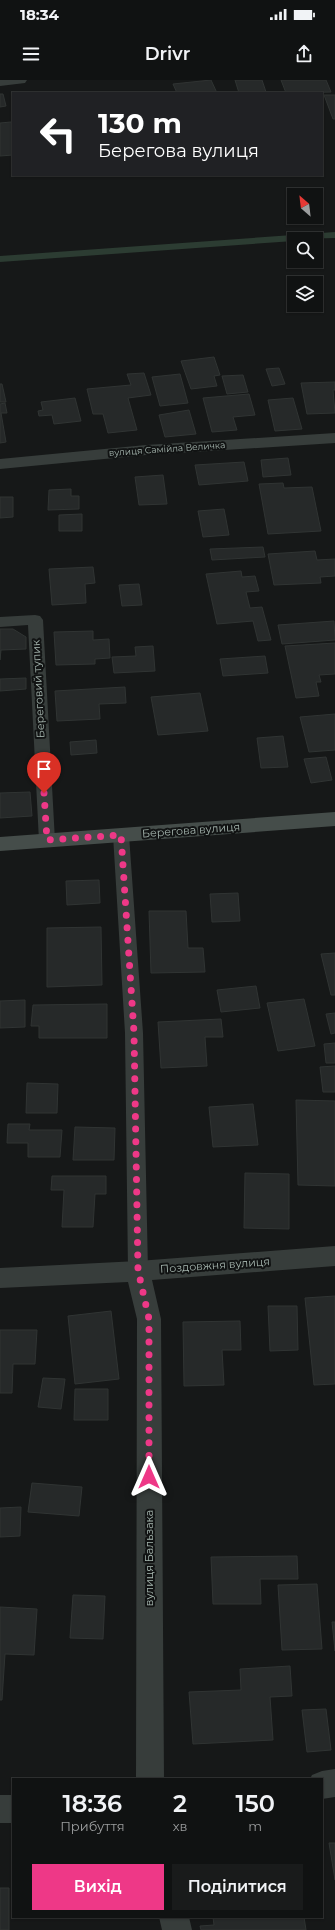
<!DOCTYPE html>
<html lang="uk">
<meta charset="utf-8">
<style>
:root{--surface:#101212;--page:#191b1b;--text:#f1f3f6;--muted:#9c9e9f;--line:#303232;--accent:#ee3887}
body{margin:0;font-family:Montserrat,sans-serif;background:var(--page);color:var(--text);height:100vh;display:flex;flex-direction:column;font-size:15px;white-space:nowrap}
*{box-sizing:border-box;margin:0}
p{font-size:13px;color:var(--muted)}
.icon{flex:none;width:22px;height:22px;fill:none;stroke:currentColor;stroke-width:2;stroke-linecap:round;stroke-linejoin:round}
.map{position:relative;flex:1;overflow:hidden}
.sheet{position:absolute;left:12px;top:1698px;width:311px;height:140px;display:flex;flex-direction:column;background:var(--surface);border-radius:0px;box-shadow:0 1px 3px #0004,0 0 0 1px var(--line)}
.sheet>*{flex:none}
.hud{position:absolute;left:12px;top:12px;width:311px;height:84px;border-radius:0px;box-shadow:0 1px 3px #0004,0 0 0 1px var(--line);background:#202124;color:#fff;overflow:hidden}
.needle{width:26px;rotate:332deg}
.buttons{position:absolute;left:287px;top:108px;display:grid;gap:8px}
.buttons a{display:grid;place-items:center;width:36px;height:36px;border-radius:0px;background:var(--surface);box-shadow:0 1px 3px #0004,0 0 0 1px var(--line);font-size:20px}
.pin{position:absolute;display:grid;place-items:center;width:34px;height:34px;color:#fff;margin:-41px -17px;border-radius:50% 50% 50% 0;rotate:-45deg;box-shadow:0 0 4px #0007}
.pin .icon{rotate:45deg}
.me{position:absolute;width:44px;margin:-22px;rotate:0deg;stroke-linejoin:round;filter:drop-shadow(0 0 3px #0008)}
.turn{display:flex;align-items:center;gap:14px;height:84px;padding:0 20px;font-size:18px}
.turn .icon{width:52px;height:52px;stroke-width:2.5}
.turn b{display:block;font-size:28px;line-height:34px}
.eta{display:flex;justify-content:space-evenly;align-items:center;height:68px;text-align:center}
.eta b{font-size:24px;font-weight:600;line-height:28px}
.primary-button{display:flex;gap:8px;margin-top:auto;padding:8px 20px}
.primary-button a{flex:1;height:46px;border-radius:0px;background:var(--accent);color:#fff;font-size:16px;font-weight:600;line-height:46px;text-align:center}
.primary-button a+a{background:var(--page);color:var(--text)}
.status{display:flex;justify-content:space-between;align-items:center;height:28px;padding:0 20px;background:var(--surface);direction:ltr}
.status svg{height:11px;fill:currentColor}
header{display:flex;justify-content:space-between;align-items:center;height:52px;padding:0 20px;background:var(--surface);font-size:18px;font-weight:600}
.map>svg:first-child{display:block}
</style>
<div class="status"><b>18:34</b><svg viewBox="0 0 49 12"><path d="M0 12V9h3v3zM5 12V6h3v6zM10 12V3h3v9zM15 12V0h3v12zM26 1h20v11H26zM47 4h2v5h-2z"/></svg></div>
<header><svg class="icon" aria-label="menu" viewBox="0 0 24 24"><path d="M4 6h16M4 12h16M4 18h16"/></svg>Drivr<svg class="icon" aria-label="share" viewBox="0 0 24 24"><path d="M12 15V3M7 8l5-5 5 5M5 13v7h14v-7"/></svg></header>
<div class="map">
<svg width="335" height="1850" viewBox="0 0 335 1850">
<rect width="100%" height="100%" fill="#161818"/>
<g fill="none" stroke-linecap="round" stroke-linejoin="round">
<!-- stream -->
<path fill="#2c3c32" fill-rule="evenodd" d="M335,152V158L294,159V161L0,182V176L42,173Z"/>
</g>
<!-- building -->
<path fill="#262929" stroke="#303433" d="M211,0L217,13H177L173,4Z
M235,0H262L266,12L239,13Z
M281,0H326L331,12L286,13Z
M0,14H3L6,26L0,27Z
M324,15H335V39H333Z
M11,42L13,50V75L0,76V43Z
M214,277L220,295L214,296L217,306L191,309L181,281Z
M279,288L285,304L272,306L266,289Z
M144,293L151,315L128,318L137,350L108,353L103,334H93L87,309L131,305L127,294Z
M180,294L188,323L160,326L152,297Z
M243,295L248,312L227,314L222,296Z
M335,302V310H333L335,333L307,334L301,303Z
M0,304H2L6,322H0Z
M249,314L255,335L233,337L237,350L212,352L203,318Z
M75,318L81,341L54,344L52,335L39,336L38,331L43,330L41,322Z
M293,318L302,349L275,351L268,320Z
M5,323L7,333H1L6,362L0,363V324Z
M189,330L196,354L165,357L159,335Z
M288,378L291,395L263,397L261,380Z
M244,382L248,401L199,405L195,385Z
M163,395L167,424L139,425L135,397Z
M283,403L284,408L312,407L321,451L268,454L259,404Z
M71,409V416H79V429L48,430L49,410Z
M0,417H13V437L0,438Z
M224,429L229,455L203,457L198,431Z
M82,434V451H59V435Z
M263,467L265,477L212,480L210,469Z
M315,471L317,480L335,479V496L320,497L321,503L274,505L268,474Z
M93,487L95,503L85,504L86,523L52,525L49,489Z
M241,491L242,497L255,496L259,511L246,512L250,528L262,527L271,560L258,561L253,541L217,544L206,494Z
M139,504L142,525L122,526L119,505Z
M334,541L335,560L282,564L278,545Z
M0,549H13L26,557V569L1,570L0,580Z
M93,551V560L109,559L110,578L95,579V584L56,585L54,552Z
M335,563V594L319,595L321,602H316L319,616L296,618L285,566Z
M153,566L155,591L114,593L112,577L136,576L135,567Z
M265,576L268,593L223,596L220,579Z
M26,598V609L0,611V599Z
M125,607L126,623L99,624L100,639L57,641L55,611Z
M200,613L208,651L158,655L151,617Z
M335,634V670L309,672L300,637Z
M283,656L288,687L261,688L257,658Z
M96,660L97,673L71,675L70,662Z
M326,677L332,700L311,703L304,679Z
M30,712L32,736L0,738V713Z
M99,800L100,823L67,825L66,801Z
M238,813L240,841L212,842L210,814Z
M149,831H186L188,868H203L205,892L151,893Z
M101,847L102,905L47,907V848Z
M335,873V915H331L321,874Z
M256,906L260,928L221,932L217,910Z
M304,919L315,966L278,971L267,923Z
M25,920V947L0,948V921Z
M107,924V958H39V946H31L33,925Z
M335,933V953L331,954L326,934Z
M221,939L223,957H205L207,986L161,988L158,942Z
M335,963V983H326L324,964Z
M335,986V1012H323L320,987Z
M27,1003L58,1004L57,1033H26Z
M296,1020L335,1021V1106L298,1105Z
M253,1024L258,1065L213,1067L209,1027Z
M8,1044H30L29,1050H62L60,1077H28V1063H7Z
M75,1047L115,1048L114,1080H73Z
M245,1093L289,1094V1149L244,1148Z
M52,1096H106V1114H95L93,1147H62L64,1110H51Z
M335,1216V1304L314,1305L305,1218Z
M268,1226H297L298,1270L270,1271Z
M111,1231L119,1299L75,1304L68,1236Z
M240,1241L241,1270H222L224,1305L184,1306L183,1242Z
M0,1250H37L35,1284H13L12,1313H0Z
M43,1298L65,1299L61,1329L38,1327Z
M75,1309H108V1340H74Z
M32,1403L82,1407L79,1436L28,1432Z
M21,1427L20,1456L0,1457V1428Z
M297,1476L298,1499H260L261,1524H213L211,1477Z
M317,1504L322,1569L282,1570L278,1505Z
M73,1515L105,1516L103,1559L70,1558Z
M0,1527L37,1529L34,1575L5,1574L2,1620H0Z
M332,1542H335V1571Z
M290,1586L292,1616L270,1617L273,1660L193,1664L189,1612L241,1610L240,1589Z
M326,1629L331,1670L307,1672L302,1630Z
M329,1763H335V1800Z
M0,1808H9V1850H0Z
M213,1837H304L306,1850H201L200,1846L214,1845Z"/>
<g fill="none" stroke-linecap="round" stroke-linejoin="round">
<!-- lane -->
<path fill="#373d3b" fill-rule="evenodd" d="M35,535L40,536L43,540L55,761L53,765L47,767L41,765L39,761L28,545L0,547V537Z
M121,749L127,751L129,755L143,953L148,1191L145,1197L138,1199L131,1197L128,1191L125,953L113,755L115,751Z"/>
<!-- street -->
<path fill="#373d3b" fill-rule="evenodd" d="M0,0H27L25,3L0,6Z
M335,353V363L146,375L0,389V379L146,365Z
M335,1166V1186L152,1200L161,1239L164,1699H136L137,1239L128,1202L0,1208V1188L138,1181Z
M335,1689V1717L322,1719V1699H310L312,1695L322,1691Z
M0,1715H13V1743H0Z
M159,1837H189L192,1850H162Z"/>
<!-- secondary -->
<path fill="#454d4a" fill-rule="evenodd" d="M335,732V746L0,771V757Z"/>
</g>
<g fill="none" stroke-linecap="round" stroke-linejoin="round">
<!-- route -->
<path stroke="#ee3887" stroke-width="7" stroke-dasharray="0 12.6" d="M44,713L47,760L121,755L134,953L138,1190L149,1239V1397"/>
</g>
<g text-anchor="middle" stroke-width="4" stroke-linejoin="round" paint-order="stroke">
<!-- far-street labels -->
<g font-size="9" fill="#a8b8b1" stroke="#111313">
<text transform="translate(167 369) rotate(-4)" y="3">вулиця Самійла Величка</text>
</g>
<!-- street labels -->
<g font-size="11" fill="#a8b8b1" stroke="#111313">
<text transform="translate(38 609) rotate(-93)" y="4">Береговий тупик</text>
<text transform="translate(191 750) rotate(-4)" y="4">Берегова вулиця</text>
<text transform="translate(215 1185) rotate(-4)" y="4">Поздовжня вулиця</text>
<text transform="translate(149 1478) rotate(-90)" y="4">вулиця Бальзака</text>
</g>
</g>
</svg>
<div class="buttons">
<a><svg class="needle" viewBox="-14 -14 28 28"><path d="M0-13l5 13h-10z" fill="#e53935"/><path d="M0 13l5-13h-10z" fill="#9c9e9f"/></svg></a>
<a><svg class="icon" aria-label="search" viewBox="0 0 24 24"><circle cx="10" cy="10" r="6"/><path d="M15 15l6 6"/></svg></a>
<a><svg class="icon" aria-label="layers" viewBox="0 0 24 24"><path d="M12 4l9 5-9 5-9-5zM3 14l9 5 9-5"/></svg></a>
</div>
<div class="pin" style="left:44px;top:713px;background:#d93025"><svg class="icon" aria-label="arrive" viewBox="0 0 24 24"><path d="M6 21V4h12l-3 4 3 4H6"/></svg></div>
<svg class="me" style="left:149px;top:1397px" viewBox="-20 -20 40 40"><path d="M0-17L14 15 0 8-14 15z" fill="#ee3887" stroke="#fff" stroke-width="4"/></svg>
<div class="hud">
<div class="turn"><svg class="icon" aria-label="left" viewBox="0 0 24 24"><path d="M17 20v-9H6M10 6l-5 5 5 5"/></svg><div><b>130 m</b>Берегова вулиця</div></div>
</div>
<section class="sheet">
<div class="eta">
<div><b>18:36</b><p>Прибуття</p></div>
<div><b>2</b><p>хв</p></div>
<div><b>150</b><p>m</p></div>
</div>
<div class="primary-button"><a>Вихід</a><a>Поділитися</a></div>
</section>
</div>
